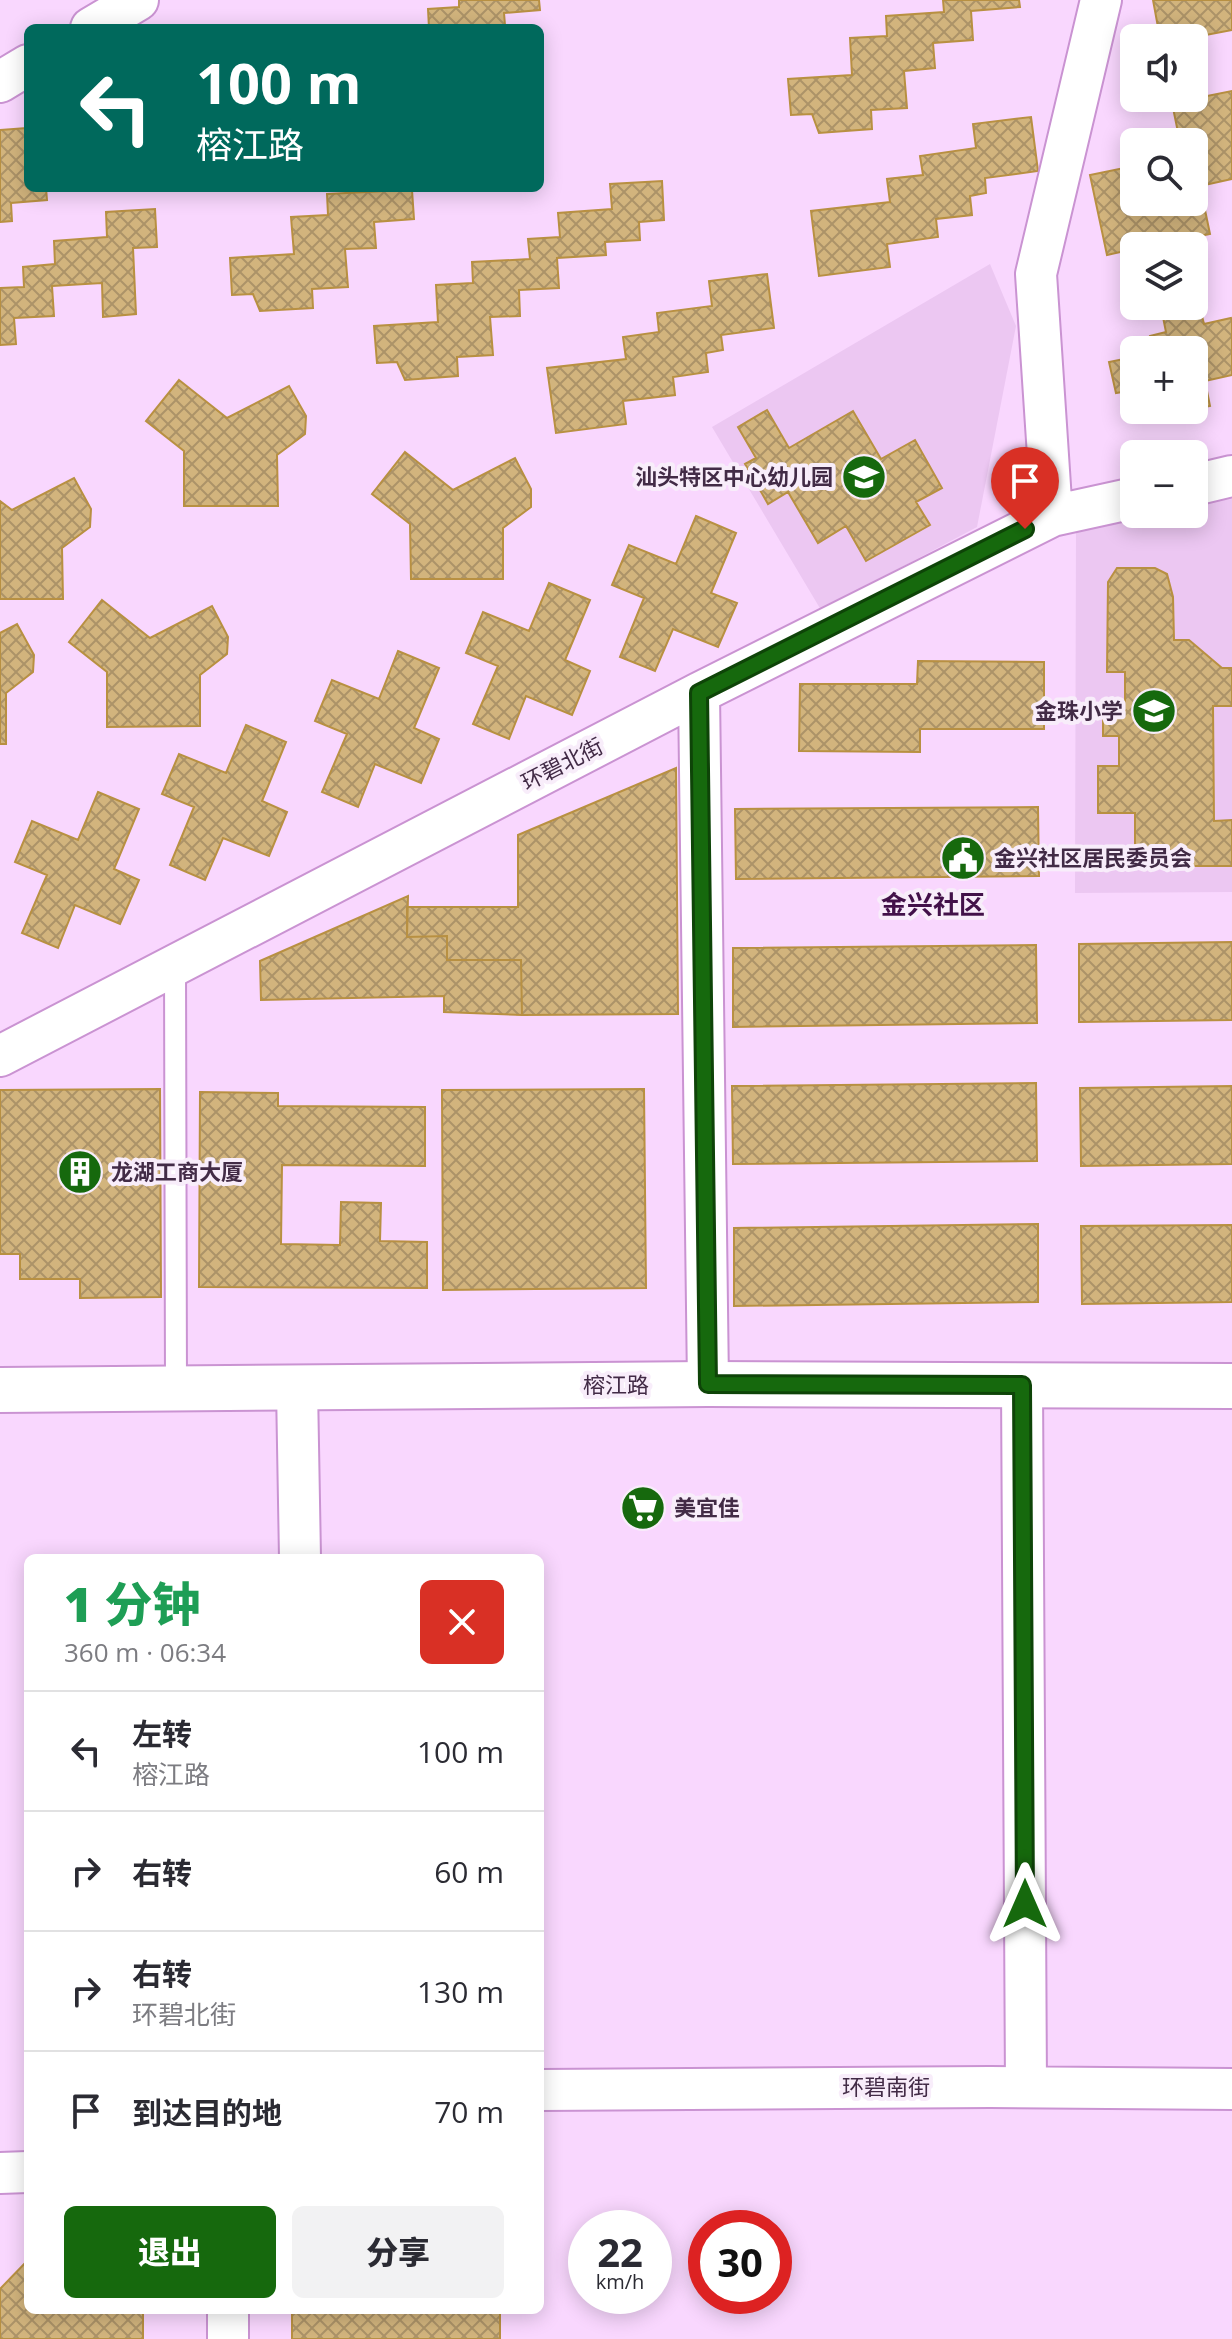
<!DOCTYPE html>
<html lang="zh">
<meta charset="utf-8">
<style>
:root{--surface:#fff;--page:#f2f2f3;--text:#2b2b33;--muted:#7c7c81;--line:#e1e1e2;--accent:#16690d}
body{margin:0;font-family:"Open Sans","Noto Sans SC",sans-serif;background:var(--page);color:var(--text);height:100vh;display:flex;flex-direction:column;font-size:30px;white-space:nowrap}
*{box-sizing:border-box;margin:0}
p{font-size:26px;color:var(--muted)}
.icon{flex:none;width:44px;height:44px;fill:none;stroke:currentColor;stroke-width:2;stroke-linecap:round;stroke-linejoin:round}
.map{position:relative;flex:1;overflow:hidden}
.drawer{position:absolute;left:24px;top:1554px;width:520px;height:760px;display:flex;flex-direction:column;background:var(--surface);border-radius:12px;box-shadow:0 4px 20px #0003}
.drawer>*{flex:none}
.guide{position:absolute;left:24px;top:24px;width:520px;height:168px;border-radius:12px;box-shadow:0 4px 20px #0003;background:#00695c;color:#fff;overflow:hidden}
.tools{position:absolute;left:1120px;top:24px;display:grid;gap:16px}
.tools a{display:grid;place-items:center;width:88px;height:88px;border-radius:12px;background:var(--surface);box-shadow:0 4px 20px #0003;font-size:40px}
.speed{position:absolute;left:568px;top:2210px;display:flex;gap:16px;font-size:40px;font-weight:700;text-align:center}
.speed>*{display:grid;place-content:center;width:104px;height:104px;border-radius:50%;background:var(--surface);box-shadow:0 4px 20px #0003;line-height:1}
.speed small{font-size:20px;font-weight:400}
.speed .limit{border:12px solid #d22;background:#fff;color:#111}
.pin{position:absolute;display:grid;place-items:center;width:68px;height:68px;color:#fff;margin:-82px -34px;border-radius:50% 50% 50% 0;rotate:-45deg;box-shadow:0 0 8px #0007}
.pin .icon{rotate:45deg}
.me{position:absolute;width:88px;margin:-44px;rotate:0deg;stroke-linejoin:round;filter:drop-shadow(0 0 6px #0008)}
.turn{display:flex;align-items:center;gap:28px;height:168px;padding:0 40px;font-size:36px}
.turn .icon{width:104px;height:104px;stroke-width:2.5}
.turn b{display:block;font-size:56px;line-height:68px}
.round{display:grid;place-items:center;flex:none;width:84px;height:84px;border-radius:12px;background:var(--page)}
.headline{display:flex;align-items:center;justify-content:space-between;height:136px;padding:0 40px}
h1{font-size:48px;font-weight:800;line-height:60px;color:#1e9e55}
.button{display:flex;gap:16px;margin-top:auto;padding:16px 40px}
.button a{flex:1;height:92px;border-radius:12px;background:var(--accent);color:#fff;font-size:32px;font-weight:800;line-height:92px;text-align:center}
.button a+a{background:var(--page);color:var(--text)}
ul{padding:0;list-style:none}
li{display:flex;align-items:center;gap:24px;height:120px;padding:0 40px;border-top:2px solid var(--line)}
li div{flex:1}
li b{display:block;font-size:30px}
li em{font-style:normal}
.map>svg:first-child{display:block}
</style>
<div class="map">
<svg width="1232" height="2339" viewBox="0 0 1232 2339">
<defs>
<pattern id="building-cross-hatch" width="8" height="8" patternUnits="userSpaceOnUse" patternTransform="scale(2)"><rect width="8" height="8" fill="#d2b47d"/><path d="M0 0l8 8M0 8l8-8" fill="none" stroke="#ac9368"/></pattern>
</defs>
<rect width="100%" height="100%" fill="#f9d7fe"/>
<!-- built -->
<path fill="#ecc7f2" d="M990,264L1016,326L977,527L821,610L712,427Z
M1232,499V892L1075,893L1076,529L1143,514H1194V502Z"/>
<!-- building -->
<path fill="url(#building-cross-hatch)" stroke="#b89042" stroke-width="2" d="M459,0H539L540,10L504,13L505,25L429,28L428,9L459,7Z
M943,0H1019L1020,7L971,11L973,40L933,43L935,68L904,71L907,108L871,110L872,129L819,133L812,114L791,115L788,79L852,75L850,38L887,36L886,16L944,12Z
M1153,0H1232V30L1190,38H1160Z
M1232,91V179L1200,186L1210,234L1150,246H1134V249L1107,255L1090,175L1134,166V202H1194V142H1180L1172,103Z
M26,108H28V188H46L47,200L11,203L12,221L0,222V130L27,128Z
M1031,117L1038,171L985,178L986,193L970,196L972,215L936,219L938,237L887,244L890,267L819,276L811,211L890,202L887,179L923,175L920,156L976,148L973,124Z
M662,181L664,220L639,222L640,240L605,242L606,255L557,258L559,288L519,290L520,316L490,317L493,355L457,357L458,376L405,380L397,362L377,363L374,326L438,322L436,285L473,283L472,262L530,259L528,239L560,237L558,213L612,209L610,184Z
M385,188H442L412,190L414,219L374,222L376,248L345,249L348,287L312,289L313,308L260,311L253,294L232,295L230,258L294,254L291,217L328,215L327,194L385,191Z
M155,209L157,247L133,248L136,314L103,317L102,283L52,286L54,316L14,318L16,344L0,345V288L24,287L23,267L55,264L54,241L107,237L106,212Z
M767,274L774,328L721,335L723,350L706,353L708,372L673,377L675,395L623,401L626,424L556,433L547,368L626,359L623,337L659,332L657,313L712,306L709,281Z
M1194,300H1198L1204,324L1231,318L1232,321V375L1205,381L1210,406L1194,409V350H1153L1150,336L1166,332L1161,307L1194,306Z
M1134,357V390L1116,393L1109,362Z
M179,380L227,418L289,386L306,416L305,434L277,455L278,506H184V451L146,421Z
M767,410L789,448L853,411L881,459L915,440L942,488L916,502L930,525L866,561L846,526L818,543L788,492L768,504L745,464L756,458L738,427Z
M1138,410H1191L1141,421Z
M405,452L453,490L515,458L531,489V507L503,528V579H411L410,524L372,494Z
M74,478L91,509L90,527L62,548L63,599H0V501L12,510Z
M696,516L736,533L711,593L737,603L718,647L673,629L655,671L620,657L644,598L612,585L629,545L676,564Z
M1117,568H1155L1167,574L1173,597L1174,640H1189L1222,668H1232V706H1213L1214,821L1232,820V866H1135V813H1098V766H1119V736H1103V710H1125V672H1107L1108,582Z
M549,583L590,600L565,660L590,671L572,715L526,696L509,739L473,724L498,666L466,653L483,612L529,631Z
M102,600L150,638L212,606L228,637L227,654L200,675V726L107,727V672L69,642Z
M17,624L34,655L33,672L6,693V744H0V633Z
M398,651L439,668L414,728L439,739L421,783L375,764L358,807L322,792L347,734L315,721L332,680L379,699Z
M918,661L1044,662V729H920V752L799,751L800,684H917Z
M246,725L286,742L262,801L287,812L269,856L223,838L205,880L170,865L194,807L162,794L179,754L226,773Z
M676,768L678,1014L522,1015L521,960H447V936L407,937V907H518V835Z
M98,792L139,809L114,869L139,880L120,924L75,905L58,948L22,933L47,875L15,862L32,821L78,840Z
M1038,807L1039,876L736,879L735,809Z
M408,896L407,937L447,936V960H521L522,1015L444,1012V996L261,1000L260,961Z
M1232,942V1020L1079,1022V944Z
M1036,945L1037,1023L733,1027V948Z
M1036,1083L1037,1161L733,1164L732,1086Z
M1232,1086V1164L1081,1166L1080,1088Z
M160,1089L161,1297L80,1298V1279H20V1254H0V1090Z
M644,1089L646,1288L443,1290L442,1090Z
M200,1092L278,1093V1106L425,1107V1166L282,1165L281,1244L340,1245L341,1202L381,1203L380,1241L427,1242V1288L199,1287Z
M1038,1224V1302L734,1306V1228Z
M1232,1225V1302L1082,1304L1081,1226Z
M28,2260V2310H143V2339H0V2289Z
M292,2310H500V2339H292Z"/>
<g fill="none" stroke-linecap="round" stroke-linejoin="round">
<!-- service casing -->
<g stroke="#ca93d2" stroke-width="24">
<path id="service" d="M175,965L176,1388"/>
</g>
<!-- minor casing -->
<g stroke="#ca93d2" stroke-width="44">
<path id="minor" d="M91,28L138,0
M0,82L28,65
M1194,485L1232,476
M1052,516L1036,274L1101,0
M699,693L708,1384
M0,1056L699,693L1052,516L1134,498
M1022,1385L1026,2087
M297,1388L300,1558
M540,2090L990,2087L1232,2089
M0,2173L28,2172
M228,2310V2339"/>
</g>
<!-- tertiary casing -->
<g stroke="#ca93d2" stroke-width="48">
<path id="tertiary" d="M0,1390L708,1384L1232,1386"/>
</g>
<!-- service -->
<use href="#service" stroke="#fff" stroke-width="20"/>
<!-- minor -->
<use href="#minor" stroke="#fff" stroke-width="40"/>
<!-- tertiary -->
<use href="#tertiary" stroke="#fff" stroke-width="44"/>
</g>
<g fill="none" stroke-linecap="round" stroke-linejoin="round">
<!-- route casing -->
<g stroke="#0e4408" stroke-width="20">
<path id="route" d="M1025,529L699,693L708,1384L1022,1385L1025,1904"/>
</g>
<!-- route -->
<use href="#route" stroke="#16690d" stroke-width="14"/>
</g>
<!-- icons -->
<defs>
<g id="school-disc" transform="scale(2.3)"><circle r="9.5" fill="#16690d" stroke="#f8edfa"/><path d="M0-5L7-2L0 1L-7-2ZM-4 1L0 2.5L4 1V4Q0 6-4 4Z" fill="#fff"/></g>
<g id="civic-disc" transform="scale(2.3)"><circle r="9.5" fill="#16690d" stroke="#f8edfa"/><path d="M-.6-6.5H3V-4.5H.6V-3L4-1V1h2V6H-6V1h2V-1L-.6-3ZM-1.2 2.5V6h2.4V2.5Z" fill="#fff"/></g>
<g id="building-disc" transform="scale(2.3)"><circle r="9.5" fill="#16690d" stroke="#f8edfa"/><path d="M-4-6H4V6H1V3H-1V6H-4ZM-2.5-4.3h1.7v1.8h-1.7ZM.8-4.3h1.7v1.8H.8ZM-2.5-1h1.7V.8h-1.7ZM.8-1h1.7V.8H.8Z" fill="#fff"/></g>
<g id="supermarket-disc" transform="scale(2.3)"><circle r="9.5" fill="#16690d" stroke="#f8edfa"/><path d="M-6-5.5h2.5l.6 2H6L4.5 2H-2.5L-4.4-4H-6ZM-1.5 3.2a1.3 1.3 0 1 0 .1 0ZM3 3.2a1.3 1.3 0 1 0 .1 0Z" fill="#fff"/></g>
</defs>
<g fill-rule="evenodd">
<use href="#school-disc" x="864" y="477"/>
<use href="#school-disc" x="1154" y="711"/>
<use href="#civic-disc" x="963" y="858"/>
<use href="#building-disc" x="80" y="1172"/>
<use href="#supermarket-disc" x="643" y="1508"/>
</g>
<g text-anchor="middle" stroke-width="8" stroke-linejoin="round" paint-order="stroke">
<!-- poi labels -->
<g font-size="22" font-weight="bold" fill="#422b46" stroke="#f8edfa" text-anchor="start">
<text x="833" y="485" text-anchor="end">汕头特区中心幼儿园</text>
<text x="1123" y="719" text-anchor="end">金珠小学</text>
<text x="994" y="866">金兴社区居民委员会</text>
<text x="111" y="1180">龙湖工商大厦</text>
<text x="674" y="1516">美宜佳</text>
</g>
<!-- street labels -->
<g font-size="22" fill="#422b46" stroke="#f8edfa">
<text transform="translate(562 764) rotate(-27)" y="8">环碧北街</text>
<text x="616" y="1393">榕江路</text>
<text x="886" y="2095">环碧南街</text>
</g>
<!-- quarter labels -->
<g font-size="26" font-weight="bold" fill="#421149" stroke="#f8edfa">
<text x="933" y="914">金兴社区</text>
</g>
</g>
</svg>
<div class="tools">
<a><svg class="icon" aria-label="sound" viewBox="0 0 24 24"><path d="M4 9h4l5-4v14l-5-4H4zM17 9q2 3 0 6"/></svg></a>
<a><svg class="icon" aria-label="search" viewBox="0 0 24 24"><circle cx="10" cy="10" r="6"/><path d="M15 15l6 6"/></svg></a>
<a><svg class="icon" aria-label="layers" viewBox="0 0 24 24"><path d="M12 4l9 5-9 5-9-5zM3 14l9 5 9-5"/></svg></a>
<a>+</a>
<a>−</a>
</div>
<div class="speed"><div>22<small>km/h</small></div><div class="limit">30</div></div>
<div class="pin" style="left:1025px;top:529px;background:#d93025"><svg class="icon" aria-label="arrive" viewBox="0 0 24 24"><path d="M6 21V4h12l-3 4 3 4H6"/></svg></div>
<svg class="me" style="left:1025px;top:1904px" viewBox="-20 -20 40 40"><path d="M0-17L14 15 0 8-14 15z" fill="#16690d" stroke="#fff" stroke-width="4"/></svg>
<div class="guide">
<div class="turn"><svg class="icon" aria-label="left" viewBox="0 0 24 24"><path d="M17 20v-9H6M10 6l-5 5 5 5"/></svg><div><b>100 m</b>榕江路</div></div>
</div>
<section class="drawer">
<div class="headline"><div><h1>1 分钟</h1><p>360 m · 06:34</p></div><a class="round" style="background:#d93025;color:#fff"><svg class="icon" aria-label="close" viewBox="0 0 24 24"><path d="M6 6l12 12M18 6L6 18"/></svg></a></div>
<ul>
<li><svg class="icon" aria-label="left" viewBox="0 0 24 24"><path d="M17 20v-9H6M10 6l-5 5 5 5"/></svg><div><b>左转</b><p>榕江路</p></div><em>100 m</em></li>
<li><svg class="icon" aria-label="right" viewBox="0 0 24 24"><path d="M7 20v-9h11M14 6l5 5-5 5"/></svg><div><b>右转</b></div><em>60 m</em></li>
<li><svg class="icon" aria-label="right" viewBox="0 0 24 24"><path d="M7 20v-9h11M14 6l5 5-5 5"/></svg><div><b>右转</b><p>环碧北街</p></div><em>130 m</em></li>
<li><svg class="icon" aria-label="arrive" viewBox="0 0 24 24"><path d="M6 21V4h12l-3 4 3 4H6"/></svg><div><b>到达目的地</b></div><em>70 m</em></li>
</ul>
<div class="button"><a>退出</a><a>分享</a></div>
</section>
</div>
